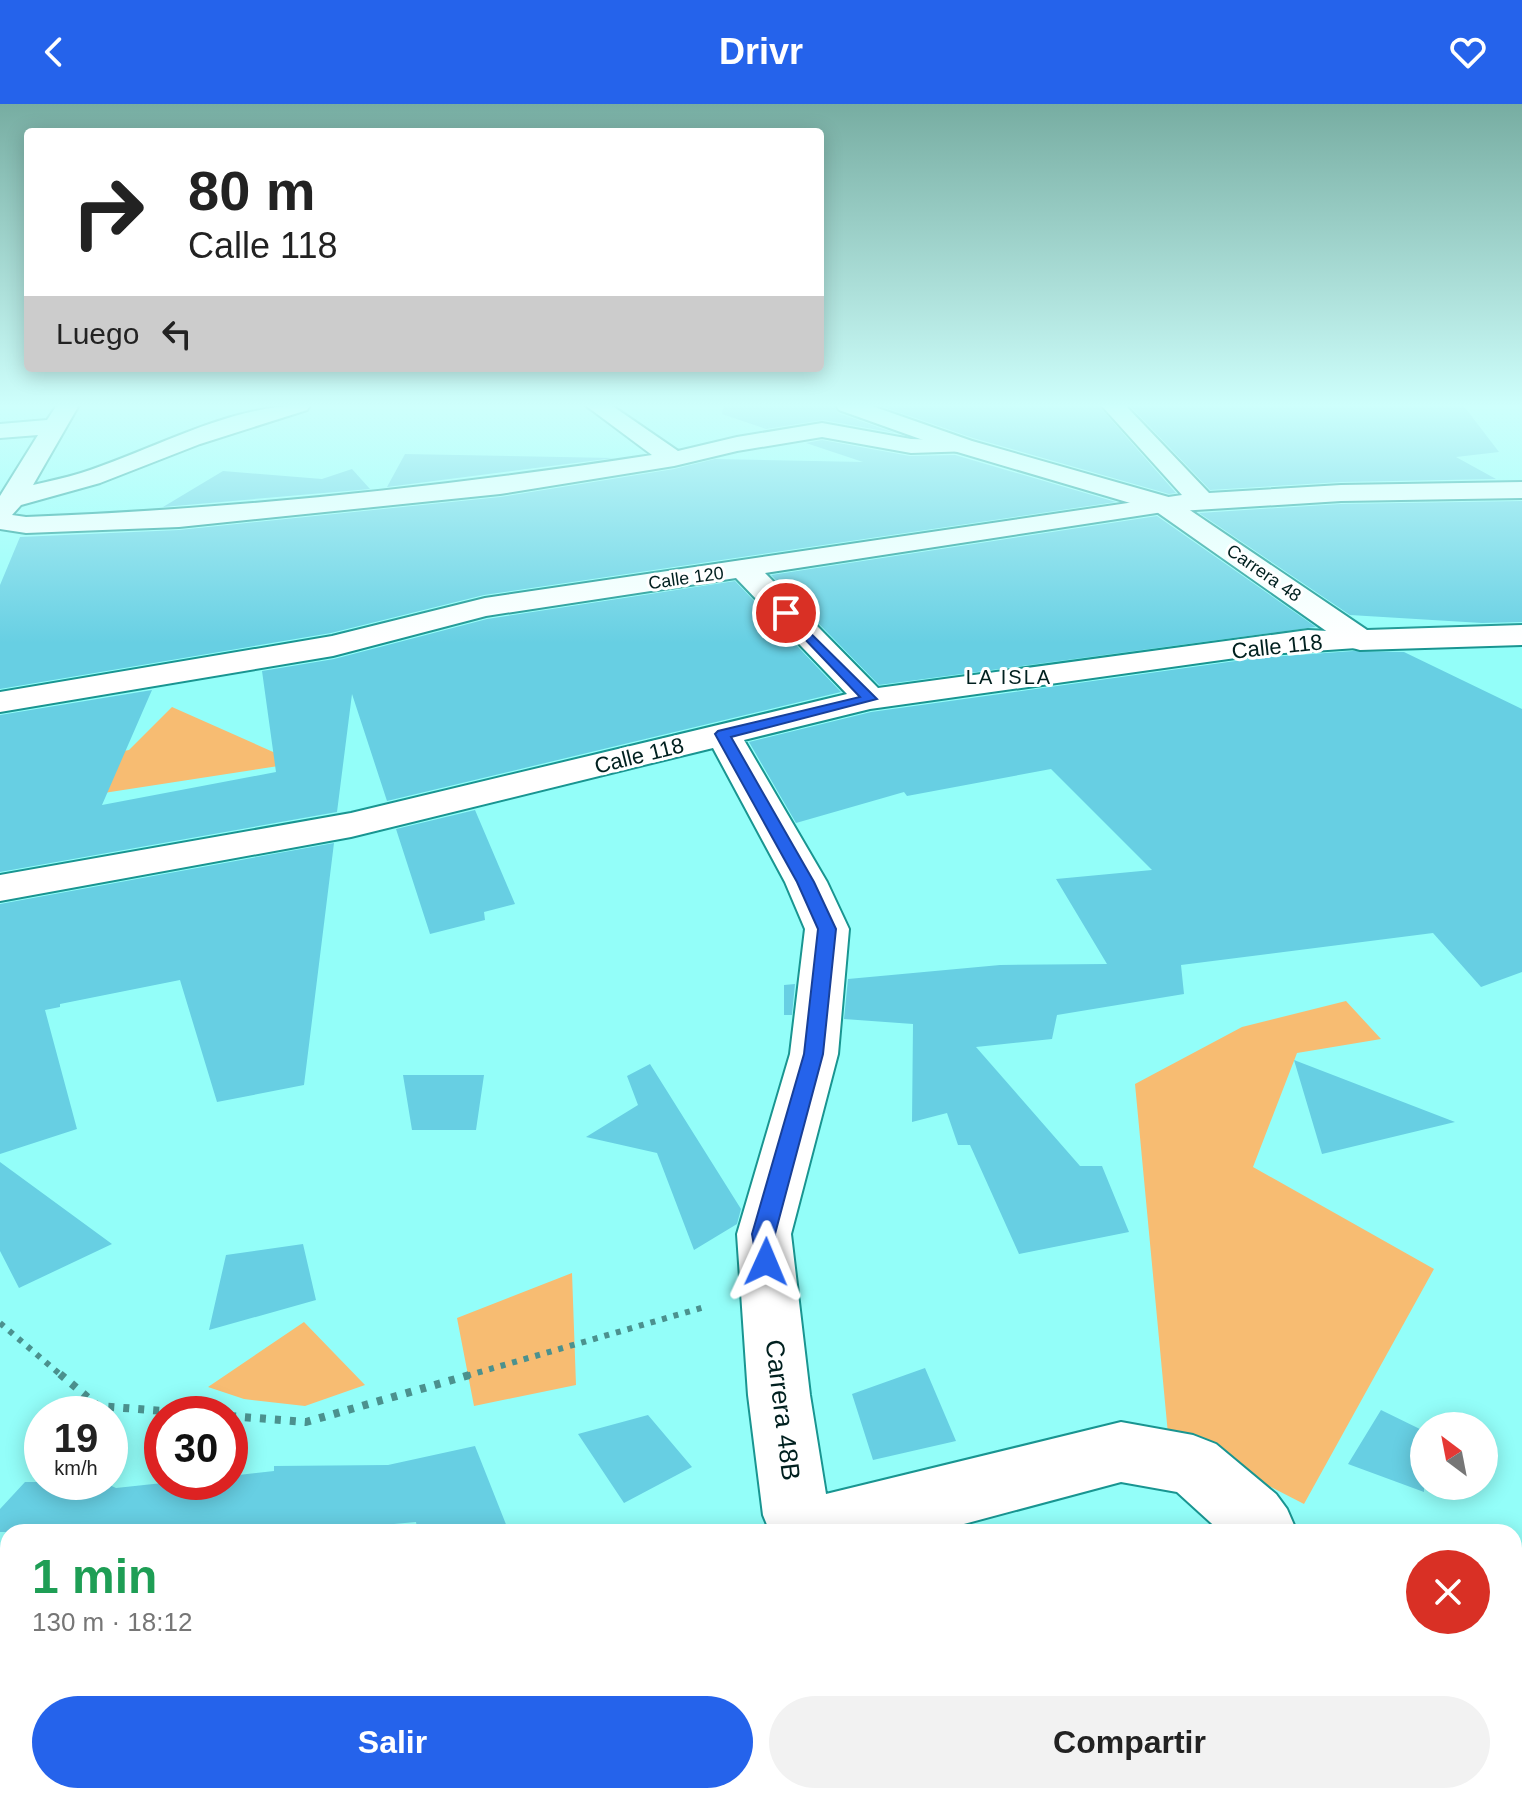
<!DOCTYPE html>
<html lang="es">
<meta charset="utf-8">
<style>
:root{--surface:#fff;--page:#f2f2f2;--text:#222;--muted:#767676;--accent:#2563eb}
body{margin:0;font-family:Helvetica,sans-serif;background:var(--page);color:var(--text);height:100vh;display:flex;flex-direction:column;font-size:30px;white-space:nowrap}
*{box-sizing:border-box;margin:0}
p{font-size:26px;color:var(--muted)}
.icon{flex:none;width:44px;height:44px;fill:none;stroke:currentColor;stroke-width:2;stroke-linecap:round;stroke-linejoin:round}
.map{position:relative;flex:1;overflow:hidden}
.details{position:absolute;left:0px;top:1420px;width:1522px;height:280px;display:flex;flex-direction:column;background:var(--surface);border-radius:24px 24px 0 0;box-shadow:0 4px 20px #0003}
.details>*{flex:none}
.top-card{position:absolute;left:24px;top:24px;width:800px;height:244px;border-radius:8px;box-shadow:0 4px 20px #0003;background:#fff;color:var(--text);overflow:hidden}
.needle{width:52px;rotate:328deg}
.controls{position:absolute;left:1410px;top:1308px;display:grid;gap:16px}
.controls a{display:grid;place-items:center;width:88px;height:88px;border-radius:50%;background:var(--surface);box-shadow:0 4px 20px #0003;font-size:40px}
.speed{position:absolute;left:24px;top:1292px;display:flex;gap:16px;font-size:40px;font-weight:700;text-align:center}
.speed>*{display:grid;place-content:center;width:104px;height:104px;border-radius:50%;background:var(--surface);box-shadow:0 4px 20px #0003;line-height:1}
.speed small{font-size:20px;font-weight:400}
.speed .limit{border:12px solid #d22;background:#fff;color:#111}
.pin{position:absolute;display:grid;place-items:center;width:68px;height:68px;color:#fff;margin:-34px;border:4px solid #fff;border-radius:50%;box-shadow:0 2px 8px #0007}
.me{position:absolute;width:88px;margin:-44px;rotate:1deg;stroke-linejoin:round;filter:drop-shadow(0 0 6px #0008)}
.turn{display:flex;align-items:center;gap:28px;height:168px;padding:0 32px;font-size:36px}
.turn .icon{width:104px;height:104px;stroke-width:2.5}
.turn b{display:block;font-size:56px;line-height:68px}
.then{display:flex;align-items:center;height:76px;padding:0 32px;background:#0003;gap:16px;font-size:30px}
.round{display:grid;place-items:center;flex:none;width:84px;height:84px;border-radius:42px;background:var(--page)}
.headline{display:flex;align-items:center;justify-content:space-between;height:136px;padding:0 32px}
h1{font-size:48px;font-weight:700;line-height:60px;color:#1e9e55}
.action{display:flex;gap:16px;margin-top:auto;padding:16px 32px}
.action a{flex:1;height:92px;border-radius:48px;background:var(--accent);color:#fff;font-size:32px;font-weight:700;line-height:92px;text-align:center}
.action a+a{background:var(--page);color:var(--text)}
header{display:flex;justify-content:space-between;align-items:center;height:104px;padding:0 32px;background:var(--accent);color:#fff;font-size:36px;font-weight:700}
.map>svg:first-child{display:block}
</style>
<header><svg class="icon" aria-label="back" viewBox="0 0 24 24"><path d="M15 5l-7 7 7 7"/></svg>Drivr<svg class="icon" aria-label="heart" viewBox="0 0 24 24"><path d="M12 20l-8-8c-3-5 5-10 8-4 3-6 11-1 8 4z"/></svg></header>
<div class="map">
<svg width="1522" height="1700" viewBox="0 0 1522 1700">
<rect width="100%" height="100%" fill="#93fef9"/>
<!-- green -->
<path fill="#f7bc72" d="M172,603L298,659L0,705L16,665L129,646Z
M1346,897L1381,935L1297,949L1253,1063L1434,1165L1304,1400L1168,1330L1135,980L1242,923Z
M572,1169L576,1281L474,1302L457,1214Z
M304,1218L365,1281L305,1302L244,1295L208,1283Z
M0,1446L8,1449V1646L0,1649Z"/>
<!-- building -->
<path fill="#67cfe3" d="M724,301H833L838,309L895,329L823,316L766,325L722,310Z
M878,301H1098L1176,389L1169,390L973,334Z
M1129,301H1463L1499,348L1456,353L1496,375L1341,378L1210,386Z
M822,336L910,352L955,351L1116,398L484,491L331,529L0,585V481L20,433L179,426L500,393L674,365L715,355L863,358L806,339Z
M405,350L614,354L387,383Z
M352,365L370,385L163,403L223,367L322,375Z
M1522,397V518L1482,519L1350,511L1199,409L1341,400Z
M1157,412L1316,523L879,581L771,471Z
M735,477L841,588L387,697L352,590L337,708L0,768V611L152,586L102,701L276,668L262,567L334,555L487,515Z
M1353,547L1404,548L1522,605V868L1481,883L1433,829L1181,861L1184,890L1057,911L1052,935L976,943L1080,1062H1102L1129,1128L1019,1150L970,1041H958L947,1009L912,1018L913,920L844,915L848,875L1000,861L1107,860L1056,775L1152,766L1051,665L907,692L904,688L796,719L749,638L871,608L1257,554Z
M475,706L515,800L484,808L485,816L430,830L396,725Z
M334,739L304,981L217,998L180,876L60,900V903L45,906L77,1025L0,1050V800Z
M795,880L792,911H784V881Z
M1294,956L1455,1018L1322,1050Z
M650,960L741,1105L737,1120L694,1146L657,1049L586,1033L638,1001L627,972Z
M403,971H484L476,1026H412Z
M0,1058L112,1140L19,1184L0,1147Z
M303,1140L316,1196L209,1226L226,1151Z
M925,1264L956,1337L873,1356L852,1290Z
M1381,1306L1424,1327V1388L1348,1360Z
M648,1311L692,1363L624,1399L578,1330Z
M475,1342L509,1428H418L416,1418L305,1428H0V1405L25,1378H103L116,1384L172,1378H230V1372L274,1367V1362L388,1361Z"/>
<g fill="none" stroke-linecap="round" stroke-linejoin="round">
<!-- minor casing -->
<g stroke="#199591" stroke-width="4">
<path id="minor" d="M57,301H79L33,381C49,377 65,374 81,369C156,345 230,300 310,301L307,306L200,340L100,379L21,401L12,411L26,413C236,405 444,383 652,351L585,301H611L678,347L737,333L822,319L911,335L972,337L975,342L972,347L911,349L822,333L737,347L674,362L500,390L179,423L26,429L0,425V392L38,331L0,334V320L47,316Z
M1101,301H1125L1209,389L1341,381L1522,378V394L1341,397L1163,408L765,469L878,584L1308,526L1371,529L1376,536L1371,543L1257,551L870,605L744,636L827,778L849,825L838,950L791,1130L810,1291L826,1390L1121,1318L1193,1331L1216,1340L1276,1390L1287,1405L1297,1428H1221L1177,1388L1121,1378L934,1428H770L763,1411L748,1291L737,1130L790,950L805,825L785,778L713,644L351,733L0,797V771L351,709L847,590L736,474L486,512L333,552L0,608V588L332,532L485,494L1182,391Z
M1416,1692H1494L1497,1700H1419Z"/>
</g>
<!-- tertiary casing -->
<g stroke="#199591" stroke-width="4">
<path id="tertiary" d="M836,301H869L972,337L1172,394L1367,526L1522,521V541L1360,546L1349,543L1154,406L954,347L839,306Z"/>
</g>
<!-- path-far1 -->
<path stroke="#4b918e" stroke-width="6" stroke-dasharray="5 7" stroke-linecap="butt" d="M0,1219L62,1272
M466,1272L708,1202"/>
<!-- path -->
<path stroke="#4b918e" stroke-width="8" stroke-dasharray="6 9" stroke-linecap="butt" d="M60,1270L98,1302L204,1310
M230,1312L306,1318L473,1270"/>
<!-- minor -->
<use href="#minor" fill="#fff" fill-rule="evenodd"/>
<!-- tertiary -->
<use href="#tertiary" fill="#fff" fill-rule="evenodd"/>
</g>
<!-- sky -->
<linearGradient id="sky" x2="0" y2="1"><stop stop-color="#77ada2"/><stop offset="0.56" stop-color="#cefffc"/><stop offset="1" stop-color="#cefffc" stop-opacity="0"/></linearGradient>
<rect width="1522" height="539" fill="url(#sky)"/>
<!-- route -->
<path fill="#2563eb" stroke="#184099" stroke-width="2" d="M786,505L877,595L731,633L814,778L836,825L823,950L775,1130L778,1158L775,1165L766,1167L758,1165L752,1130L804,950L818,825L797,778L715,630L718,627L860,593L782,511L780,509Z"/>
<g text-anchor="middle" stroke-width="6" stroke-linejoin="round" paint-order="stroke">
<!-- far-street labels -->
<g font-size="18" fill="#00201f" stroke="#fff">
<text transform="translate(1264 469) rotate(35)" y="6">Carrera 48</text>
<text transform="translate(686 474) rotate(-8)" y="6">Calle 120</text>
</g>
<!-- far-neighbourhood labels -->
<g font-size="20" letter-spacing="2" fill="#00201f" stroke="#fff">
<text x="1009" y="580">LA ISLA</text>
</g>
<!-- street labels -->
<g font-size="22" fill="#00201f" stroke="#fff">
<text transform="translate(1277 542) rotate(-6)" y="8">Calle 118</text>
<text transform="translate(639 651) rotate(-14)" y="8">Calle 118</text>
</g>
<!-- near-street labels -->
<g font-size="26" fill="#00201f" stroke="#fff">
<text transform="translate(783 1306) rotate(83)" y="9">Carrera 48B</text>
</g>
</g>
</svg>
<div class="controls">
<a><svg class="needle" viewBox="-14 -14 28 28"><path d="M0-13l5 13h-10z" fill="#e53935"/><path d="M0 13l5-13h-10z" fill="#767676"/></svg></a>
</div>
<div class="speed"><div>19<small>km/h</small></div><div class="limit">30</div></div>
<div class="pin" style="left:786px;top:509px;background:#d93025"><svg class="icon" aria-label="arrive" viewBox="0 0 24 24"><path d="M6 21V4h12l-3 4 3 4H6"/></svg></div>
<svg class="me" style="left:766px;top:1158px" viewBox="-20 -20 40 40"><path d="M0-17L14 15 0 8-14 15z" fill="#2563eb" stroke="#fff" stroke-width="4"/></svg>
<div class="top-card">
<div class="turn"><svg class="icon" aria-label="right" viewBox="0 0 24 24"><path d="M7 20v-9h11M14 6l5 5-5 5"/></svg><div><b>80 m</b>Calle 118</div></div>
<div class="then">Luego<svg class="icon" aria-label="left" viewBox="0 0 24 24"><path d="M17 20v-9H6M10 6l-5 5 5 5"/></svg></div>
</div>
<section class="details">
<div class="headline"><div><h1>1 min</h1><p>130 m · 18:12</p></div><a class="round" style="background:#d93025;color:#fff"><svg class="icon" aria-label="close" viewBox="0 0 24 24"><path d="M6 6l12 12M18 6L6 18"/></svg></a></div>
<div class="action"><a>Salir</a><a>Compartir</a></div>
</section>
</div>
